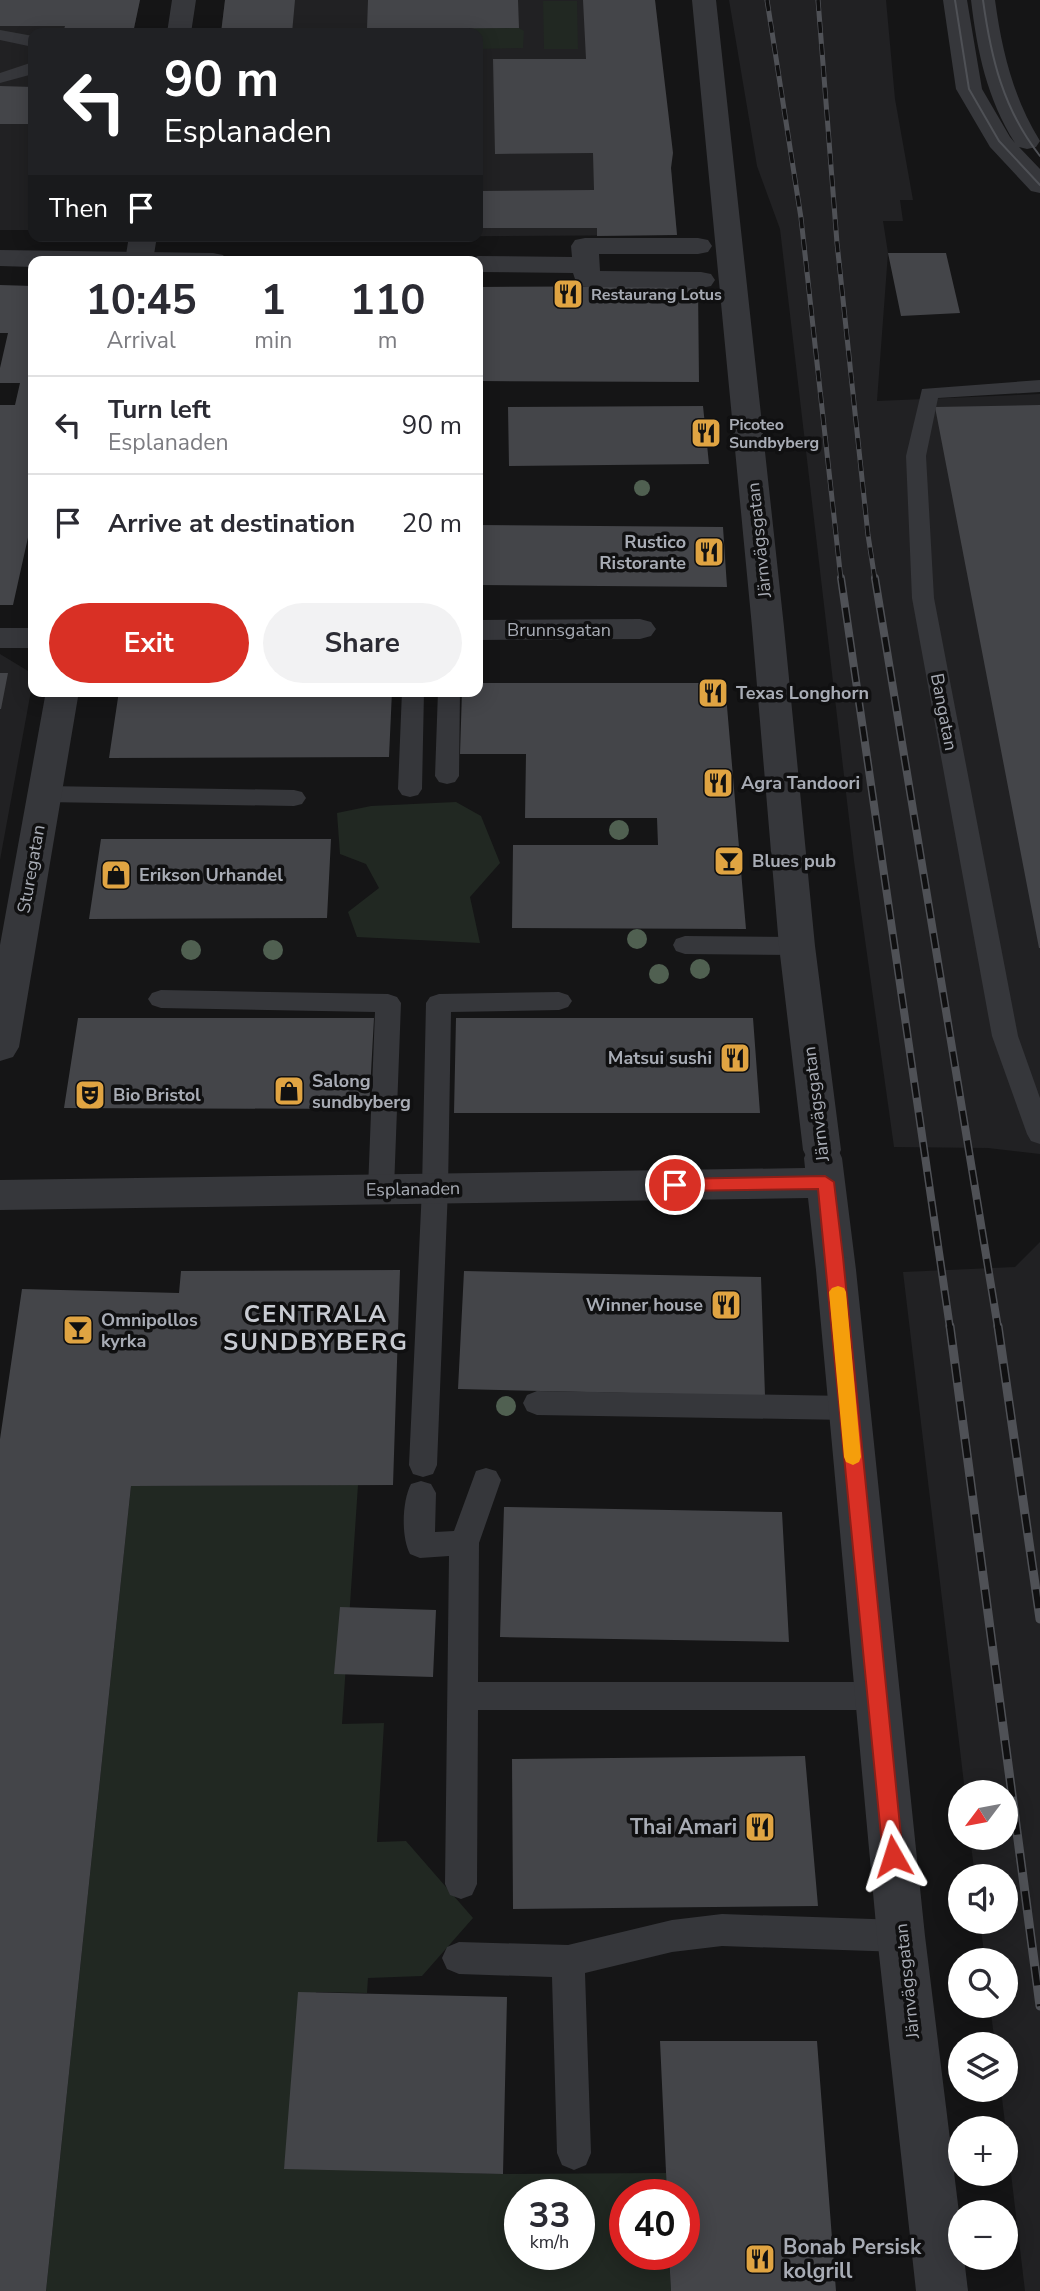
<!DOCTYPE html>
<meta charset="utf-8">
<style>
:root{--surface:#fff;--page:#f2f2f3;--text:#2b2b33;--muted:#7c7c81;--line:#e1e1e2;--accent:#d93025}
body{margin:0;font-family:"Nunito Sans",sans-serif;background:var(--page);color:var(--text);height:100vh;display:flex;flex-direction:column;font-size:26px;white-space:nowrap}
*{box-sizing:border-box;margin:0}
p{font-size:23px;color:var(--muted)}
.icon{flex:none;width:38px;height:38px;fill:none;stroke:currentColor;stroke-width:2;stroke-linecap:round;stroke-linejoin:round}
.map{position:relative;flex:1;overflow:hidden}
.drawer{position:absolute;left:28px;top:256px;width:455px;height:441px;display:flex;flex-direction:column;background:var(--surface);border-radius:14px;box-shadow:0 4px 18px #0003}
.drawer>*{flex:none}
.top-card{position:absolute;left:28px;top:28px;width:455px;height:214px;border-radius:14px;box-shadow:0 4px 18px #0003;background:#202124;color:#fff;overflow:hidden}
.needle{width:46px;rotate:238deg}
.controls{position:absolute;left:948px;top:1780px;display:grid;gap:14px}
.controls a{display:grid;place-items:center;width:70px;height:70px;border-radius:50%;background:var(--surface);box-shadow:0 4px 18px #0003;font-size:35px}
.speed{position:absolute;left:504px;top:2179px;display:flex;gap:14px;font-size:35px;font-weight:700;text-align:center}
.speed>*{display:grid;place-content:center;width:91px;height:91px;border-radius:50%;background:var(--surface);box-shadow:0 4px 18px #0003;line-height:1}
.speed small{font-size:18px;font-weight:400}
.speed .limit{border:10px solid #d22;background:#fff;color:#111}
.pin{position:absolute;display:grid;place-items:center;width:60px;height:60px;color:#fff;margin:-30px;border:4px solid #fff;border-radius:50%;box-shadow:0 2px 7px #0007}
.me{position:absolute;width:77px;margin:-38px;rotate:354deg;stroke-linejoin:round;filter:drop-shadow(0 0 5px #0008)}
.turn{display:flex;align-items:center;gap:24px;height:147px;padding:0 21px;font-size:32px}
.turn .icon{width:91px;height:91px;stroke-width:2.5}
.turn b{display:block;font-size:49px;line-height:60px}
.then{display:flex;align-items:center;height:66px;padding:0 21px;background:#0003;gap:14px;font-size:26px}
.eta{display:flex;justify-content:space-evenly;align-items:center;height:119px;text-align:center}
.eta b{font-size:42px;font-weight:700;line-height:49px}
.action{display:flex;gap:14px;margin-top:auto;padding:14px 21px}
.action a{flex:1;height:80px;border-radius:42px;background:var(--accent);color:#fff;font-size:28px;font-weight:700;line-height:80px;text-align:center}
.action a+a{background:var(--page);color:var(--text)}
ul{padding:0;list-style:none}
li{display:flex;align-items:center;gap:21px;height:98px;padding:0 21px;border-top:2px solid var(--line)}
li div{flex:1}
li b{display:block;font-size:26px}
li em{font-style:normal}
.map>svg:first-child{display:block}
</style>
<div class="map">
<svg width="1040" height="2291" viewBox="0 0 1040 2291">
<rect width="100%" height="100%" fill="#151516"/>
<!-- built -->
<path fill="#212123" d="M0,0H140L133,33H33V230H0Z
M225,0H655L677,235L197,238L478,236V33H221Z
M729,0H886L895,99L913,200H900L903,221H883L888,253L877,401L1040,394V1154L988,1148L894,1147L854,861L780,229L757,166Z
M0,654L33,674V680L0,860Z
M1040,1242V2291H1025L1001,2090H1006V2044H995L990,2006H1006V1960H985L980,1922H1006V1876H975L970,1838H1006V1792H965L903,1272L1015,1267Z"/>
<!-- green -->
<path fill="#212822" fill-rule="evenodd" d="M543,1H577L578,49H544Z
M519,28L524,31L523,48L478,49V33H420V29Z
M456,802L481,816L500,863L470,897L480,943L357,937L348,912L379,888L366,864L340,854L337,813L371,806Z
M358,1485L342,1724L384,1723L377,1842L406,1841L473,1918L422,1976L368,1978L367,1993L316,1992L284,2168L503,2174L666,2173L667,2194H625V2254H669L671,2291H46L131,1486ZM520,2194H579V2254H520Z"/>
<!-- building -->
<path fill="#444549" d="M0,0H140L133,33H63L65,26H0Z
M225,0H295L292,33H221Z
M368,0H518L519,28L367,29Z
M583,0H655L673,153L671,168L677,235L597,236V228H478V191L594,190L593,153L495,154L493,59H586Z
M0,86L33,87V124H0Z
M888,253H946L960,313L901,316Z
M0,285L33,286V515L13,605H0V405H15L20,383H0V368L8,333H0Z
M698,286L699,382L478,381V287Z
M1040,405V948H1039L935,407Z
M703,406L709,464L509,466L508,407Z
M478,525L723,527L727,587L478,585Z
M0,673H8L1,709H0Z
M478,683H725L746,929L512,928L513,845H658L657,818H525L526,754H460L462,691H478Z
M119,691H392L389,757L109,758Z
M101,839H331L327,918L89,919Z
M78,1018H374L369,1109L64,1108Z
M456,1018H753L760,1113H454Z
M400,1270L393,1485L131,1486L46,2291H0V1439L22,1289L179,1293L181,1271Z
M464,1271L761,1277L765,1396L458,1389Z
M504,1507L782,1512L789,1642L500,1637Z
M340,1607L436,1610L433,1677L334,1674Z
M805,1756L818,1906L513,1909L512,1759Z
M298,1992L507,1997L503,2174L284,2169Z
M660,2041H817L836,2291H671L669,2254H684V2194H667Z"/>
<g fill="none" stroke-linecap="round" stroke-linejoin="round">
<!-- service -->
<path fill="#36373b" fill-rule="evenodd" d="M0,30L33,36V47L0,40Z
M33,62V74L0,83V73Z
M1040,380V392L938,398L926,456L934,598L1018,1036L1040,1098V1144L1031,1141L1027,1134L992,1036L912,598L906,456L922,389Z
M402,691H424L422,789L418,795L410,797L402,795L398,789Z
M438,691H460L459,776L455,782L447,784L439,782L435,776Z
M45,786L294,790L302,792L306,798L302,804L294,806L45,802L37,800L33,794L37,788Z
M685,936L797,937L806,940L809,946L806,952L797,955L685,954L676,951L673,945L676,939Z
M161,990L388,994L397,997L401,1003L394,1189L390,1196L381,1199L372,1196L368,1189L375,1012L161,1008L152,1005L148,999L152,993Z
M559,992L568,995L572,1001L568,1007L559,1010L451,1012L448,1188L437,1465L433,1474L423,1477L413,1474L409,1465L422,1188L426,1003L430,997L439,994Z
M537,1391L848,1396L858,1400L862,1408L858,1416L848,1420L537,1415L527,1411L523,1403L527,1395Z
M486,1468L496,1471L501,1480L479,1543L478,1682H877L888,1686L892,1696L888,1706L877,1710H478L477,1884L472,1895L461,1899L450,1895L445,1884L449,1556L420,1558L410,1554C401,1537 402,1501 411,1484L421,1481L431,1484L436,1493L435,1532L454,1531L476,1471Z
M722,1914L901,1920L913,1925L917,1936L913,1947L901,1952L722,1946L672,1952L585,1973L591,2153L586,2165L574,2170L562,2165L557,2153L552,1977L459,1974L447,1969L442,1958L447,1947L459,1942L568,1945L672,1920Z"/>
<!-- pedestrian -->
<path fill="#36373b" fill-rule="evenodd" d="M585,238H698L708,240L712,246L708,252L698,254H599L600,271L701,272L711,274L715,280L711,286L701,288L587,287L577,285L573,273L478,272V261H466L478,256L572,257L571,246L575,240Z
M0,250L213,253L223,255L227,261H33V267L0,266Z"/>
<!-- minor -->
<path fill="#36373b" fill-rule="evenodd" d="M172,0H196L191,33H167Z
M129,236H157L153,261H125Z
M640,619L651,622L656,629L651,636L640,639L478,640V620Z
M0,628H33V648H0Z
M46,691H79L19,1047L13,1057L0,1061V945Z
M823,1143L837,1147L842,1158L856,1270L850,1281L836,1286L822,1281L816,1270L808,1198L0,1210V1180L805,1168L804,1158L809,1147Z"/>
<!-- tertiary -->
<path fill="#36373b" fill-rule="evenodd" d="M692,0H716L784,627L815,946L841,1150L836,1160L822,1165L808,1160L803,1150L779,946L752,627Z
M943,0H967L982,89L1010,137L1015,143C987,99 977,51 971,0H995C1002,51 1013,97 1040,141L1036,147L1027,149L1019,147L1040,169V193L1031,191L990,147L956,89Z
M836,1254L850,1259L856,1270L925,1936L961,2229V2258H964L968,2291H916L877,1936L816,1270L822,1259Z"/>
<!-- tram -->
<path stroke="#4f5156" stroke-width="2" d="M955,0L969,89L999,141L1040,185
M983,0C991,58 1003,109 1040,156"/>
<!-- rail-far2 casing -->
<g stroke="#4f5156" stroke-width="5">
<path id="rail-far2" d="M767,0L801,218L841,580
M818,0L837,243L868,535L875,580"/>
</g>
<!-- rail-far1 casing -->
<g stroke="#4f5156" stroke-width="8">
<path id="rail-far1" d="M841,578L950,1328
M875,578L998,1328"/>
</g>
<!-- rail casing -->
<g stroke="#4f5156" stroke-width="9">
<path id="rail" d="M950,1326L1040,2006
M998,1326L1040,1619"/>
</g>
<!-- rail-far2 -->
<use href="#rail-far2" stroke="#101011" stroke-width="3.5" stroke-dasharray="11" stroke-linecap="butt"/>
<!-- rail-far1 -->
<use href="#rail-far1" stroke="#101011" stroke-width="5" stroke-dasharray="15" stroke-linecap="butt"/>
<!-- rail -->
<use href="#rail" stroke="#101011" stroke-width="6" stroke-dasharray="19" stroke-linecap="butt"/>
</g>
<!-- trees -->
<g fill="#506051">
<circle cx="642" cy="488" r="8"/>
<circle cx="619" cy="830" r="10"/>
<circle cx="637" cy="939" r="10"/>
<circle cx="191" cy="950" r="10"/>
<circle cx="273" cy="950" r="10"/>
<circle cx="700" cy="969" r="10"/>
<circle cx="659" cy="974" r="10"/>
<circle cx="506" cy="1406" r="10"/>
</g>
<!-- route -->
<path fill="#d93025" stroke="#8d1f18" stroke-width="2" d="M825,1176L834,1182L843,1257L903,1856L900,1862L893,1865L886,1862L883,1856L818,1189L675,1191L667,1185L675,1179Z"/>
<!-- slow -->
<path fill="#f59e0b" d="M838,1286L844,1288L846,1292L861,1457L859,1462L853,1465L846,1462L844,1457L829,1292L832,1288Z"/>
<!-- icons -->
<defs>
<g id="restaurant-square" transform="scale(1.575)"><rect x="-9" y="-9" width="18" height="18" rx="4" fill="#e0a442" stroke="#101011"/><path d="M-5-6h1v4h1v-4h1v4h1v-4h1v5L-1.5 .5V6h-2V.5L-5-1ZM5-6V6H3V1.5H1.5Q1.5-4 5-6Z" fill="#111"/></g>
<g id="bar-square" transform="scale(1.575)"><rect x="-9" y="-9" width="18" height="18" rx="4" fill="#e0a442" stroke="#101011"/><path d="M-6-5H6L.8 .8V4.5H3.5V6h-7V4.5H-.8V.8Z" fill="#111"/></g>
<g id="shop-square" transform="scale(1.575)"><rect x="-9" y="-9" width="18" height="18" rx="4" fill="#e0a442" stroke="#101011"/><path d="M-5-2.5h2.3a2.7 3.5 0 0 1 5.4 0H5L5.5 6h-11ZM-1.5-2.5h3a1.5 2.3 0 0 0-3 0Z" fill="#111"/></g>
<g id="theatre-square" transform="scale(1.575)"><rect x="-9" y="-9" width="18" height="18" rx="4" fill="#e0a442" stroke="#101011"/><path d="M-5-5.5Q0-4 5-5.5V0Q5 5 0 6Q-5 5-5 0ZM-3.3-2.5H-1v1.5H-3.3ZM1-2.5H3.3v1.5H1ZM-2.8 1Q0 5.5 2.8 1Z" fill="#111"/></g>
</defs>
<g fill-rule="evenodd">
<use href="#restaurant-square" x="568" y="294"/>
<use href="#restaurant-square" x="706" y="433"/>
<use href="#restaurant-square" x="709" y="552"/>
<use href="#restaurant-square" x="713" y="693"/>
<use href="#restaurant-square" x="718" y="783"/>
<use href="#bar-square" x="729" y="861"/>
<use href="#shop-square" x="116" y="875"/>
<use href="#restaurant-square" x="735" y="1058"/>
<use href="#shop-square" x="289" y="1091"/>
<use href="#theatre-square" x="90" y="1095"/>
<use href="#restaurant-square" x="726" y="1305"/>
<use href="#bar-square" x="78" y="1330"/>
<use href="#restaurant-square" x="760" y="1827"/>
<use href="#restaurant-square" x="760" y="2259"/>
</g>
<g text-anchor="middle" stroke-width="7" stroke-linejoin="round" paint-order="stroke">
<!-- far-poi labels -->
<g font-size="16" font-weight="bold" fill="#a8acb5" stroke="#101011" text-anchor="start">
<text x="591" y="300">Restaurang Lotus</text>
<text x="729" y="430">Picoteo<tspan x="729" dy="18">Sundbyberg</tspan></text>
</g>
<!-- street labels -->
<g font-size="18" fill="#a8acb5" stroke="#101011">
<text transform="translate(759 540) rotate(-96)" y="6">Järnvägsgatan</text>
<text x="559" y="636">Brunnsgatan</text>
<text transform="translate(944 712) rotate(79)" y="6">Bangatan</text>
<text transform="translate(31 869) rotate(-80)" y="6">Sturegatan</text>
<text transform="translate(816 1104) rotate(-97)" y="6">Järnvägsgatan</text>
<text transform="translate(413 1189) rotate(-1)" y="6">Esplanaden</text>
<text transform="translate(907 1981) rotate(-96)" y="6">Järnvägsgatan</text>
</g>
<!-- poi labels -->
<g font-size="18" font-weight="bold" fill="#a8acb5" stroke="#101011" text-anchor="start">
<text x="686" y="548" text-anchor="end">Rustico<tspan x="686" dy="21">Ristorante</tspan></text>
<text x="736" y="699">Texas Longhorn</text>
<text x="741" y="789">Agra Tandoori</text>
<text x="752" y="867">Blues pub</text>
<text x="139" y="881">Erikson Urhandel</text>
<text x="712" y="1064" text-anchor="end">Matsui sushi</text>
<text x="312" y="1087">Salong<tspan x="312" dy="21">sundbyberg</tspan></text>
<text x="113" y="1101">Bio Bristol</text>
<text x="703" y="1311" text-anchor="end">Winner house</text>
<text x="101" y="1326">Omnipollos<tspan x="101" dy="21">kyrka</tspan></text>
</g>
<!-- near-poi labels -->
<g font-size="21" font-weight="bold" fill="#a8acb5" stroke="#101011" text-anchor="end">
<text x="737" y="1834">Thai Amari</text>
<text x="783" y="2254" text-anchor="start">Bonab Persisk<tspan x="783" dy="24">kolgrill</tspan></text>
</g>
<!-- district labels -->
<g font-size="24" font-weight="bold" letter-spacing="2" fill="#c8cbd2" stroke="#101011">
<text x="316" y="1322">CENTRALA<tspan x="316" dy="28">SUNDBYBERG</tspan></text>
</g>
</g>
</svg>
<div class="controls">
<a><svg class="needle" viewBox="-14 -14 28 28"><path d="M0-13l5 13h-10z" fill="#e53935"/><path d="M0 13l5-13h-10z" fill="#7c7c81"/></svg></a>
<a><svg class="icon" aria-label="sound" viewBox="0 0 24 24"><path d="M4 9h4l5-4v14l-5-4H4zM17 9q2 3 0 6"/></svg></a>
<a><svg class="icon" aria-label="search" viewBox="0 0 24 24"><circle cx="10" cy="10" r="6"/><path d="M15 15l6 6"/></svg></a>
<a><svg class="icon" aria-label="layers" viewBox="0 0 24 24"><path d="M12 4l9 5-9 5-9-5zM3 14l9 5 9-5"/></svg></a>
<a>+</a>
<a>−</a>
</div>
<div class="speed"><div>33<small>km/h</small></div><div class="limit">40</div></div>
<div class="pin" style="left:675px;top:1185px;background:#d93025"><svg class="icon" aria-label="arrive" viewBox="0 0 24 24"><path d="M6 21V4h12l-3 4 3 4H6"/></svg></div>
<svg class="me" style="left:893px;top:1856px" viewBox="-20 -20 40 40"><path d="M0-17L14 15 0 8-14 15z" fill="#d93025" stroke="#fff" stroke-width="4"/></svg>
<div class="top-card">
<div class="turn"><svg class="icon" aria-label="left" viewBox="0 0 24 24"><path d="M17 20v-9H6M10 6l-5 5 5 5"/></svg><div><b>90 m</b>Esplanaden</div></div>
<div class="then">Then<svg class="icon" aria-label="arrive" viewBox="0 0 24 24"><path d="M6 21V4h12l-3 4 3 4H6"/></svg></div>
</div>
<section class="drawer">
<div class="eta">
<div><b>10:45</b><p>Arrival</p></div>
<div><b>1</b><p>min</p></div>
<div><b>110</b><p>m</p></div>
</div>
<ul>
<li><svg class="icon" aria-label="left" viewBox="0 0 24 24"><path d="M17 20v-9H6M10 6l-5 5 5 5"/></svg><div><b>Turn left</b><p>Esplanaden</p></div><em>90 m</em></li>
<li><svg class="icon" aria-label="arrive" viewBox="0 0 24 24"><path d="M6 21V4h12l-3 4 3 4H6"/></svg><div><b>Arrive at destination</b></div><em>20 m</em></li>
</ul>
<div class="action"><a>Exit</a><a>Share</a></div>
</section>
</div>
